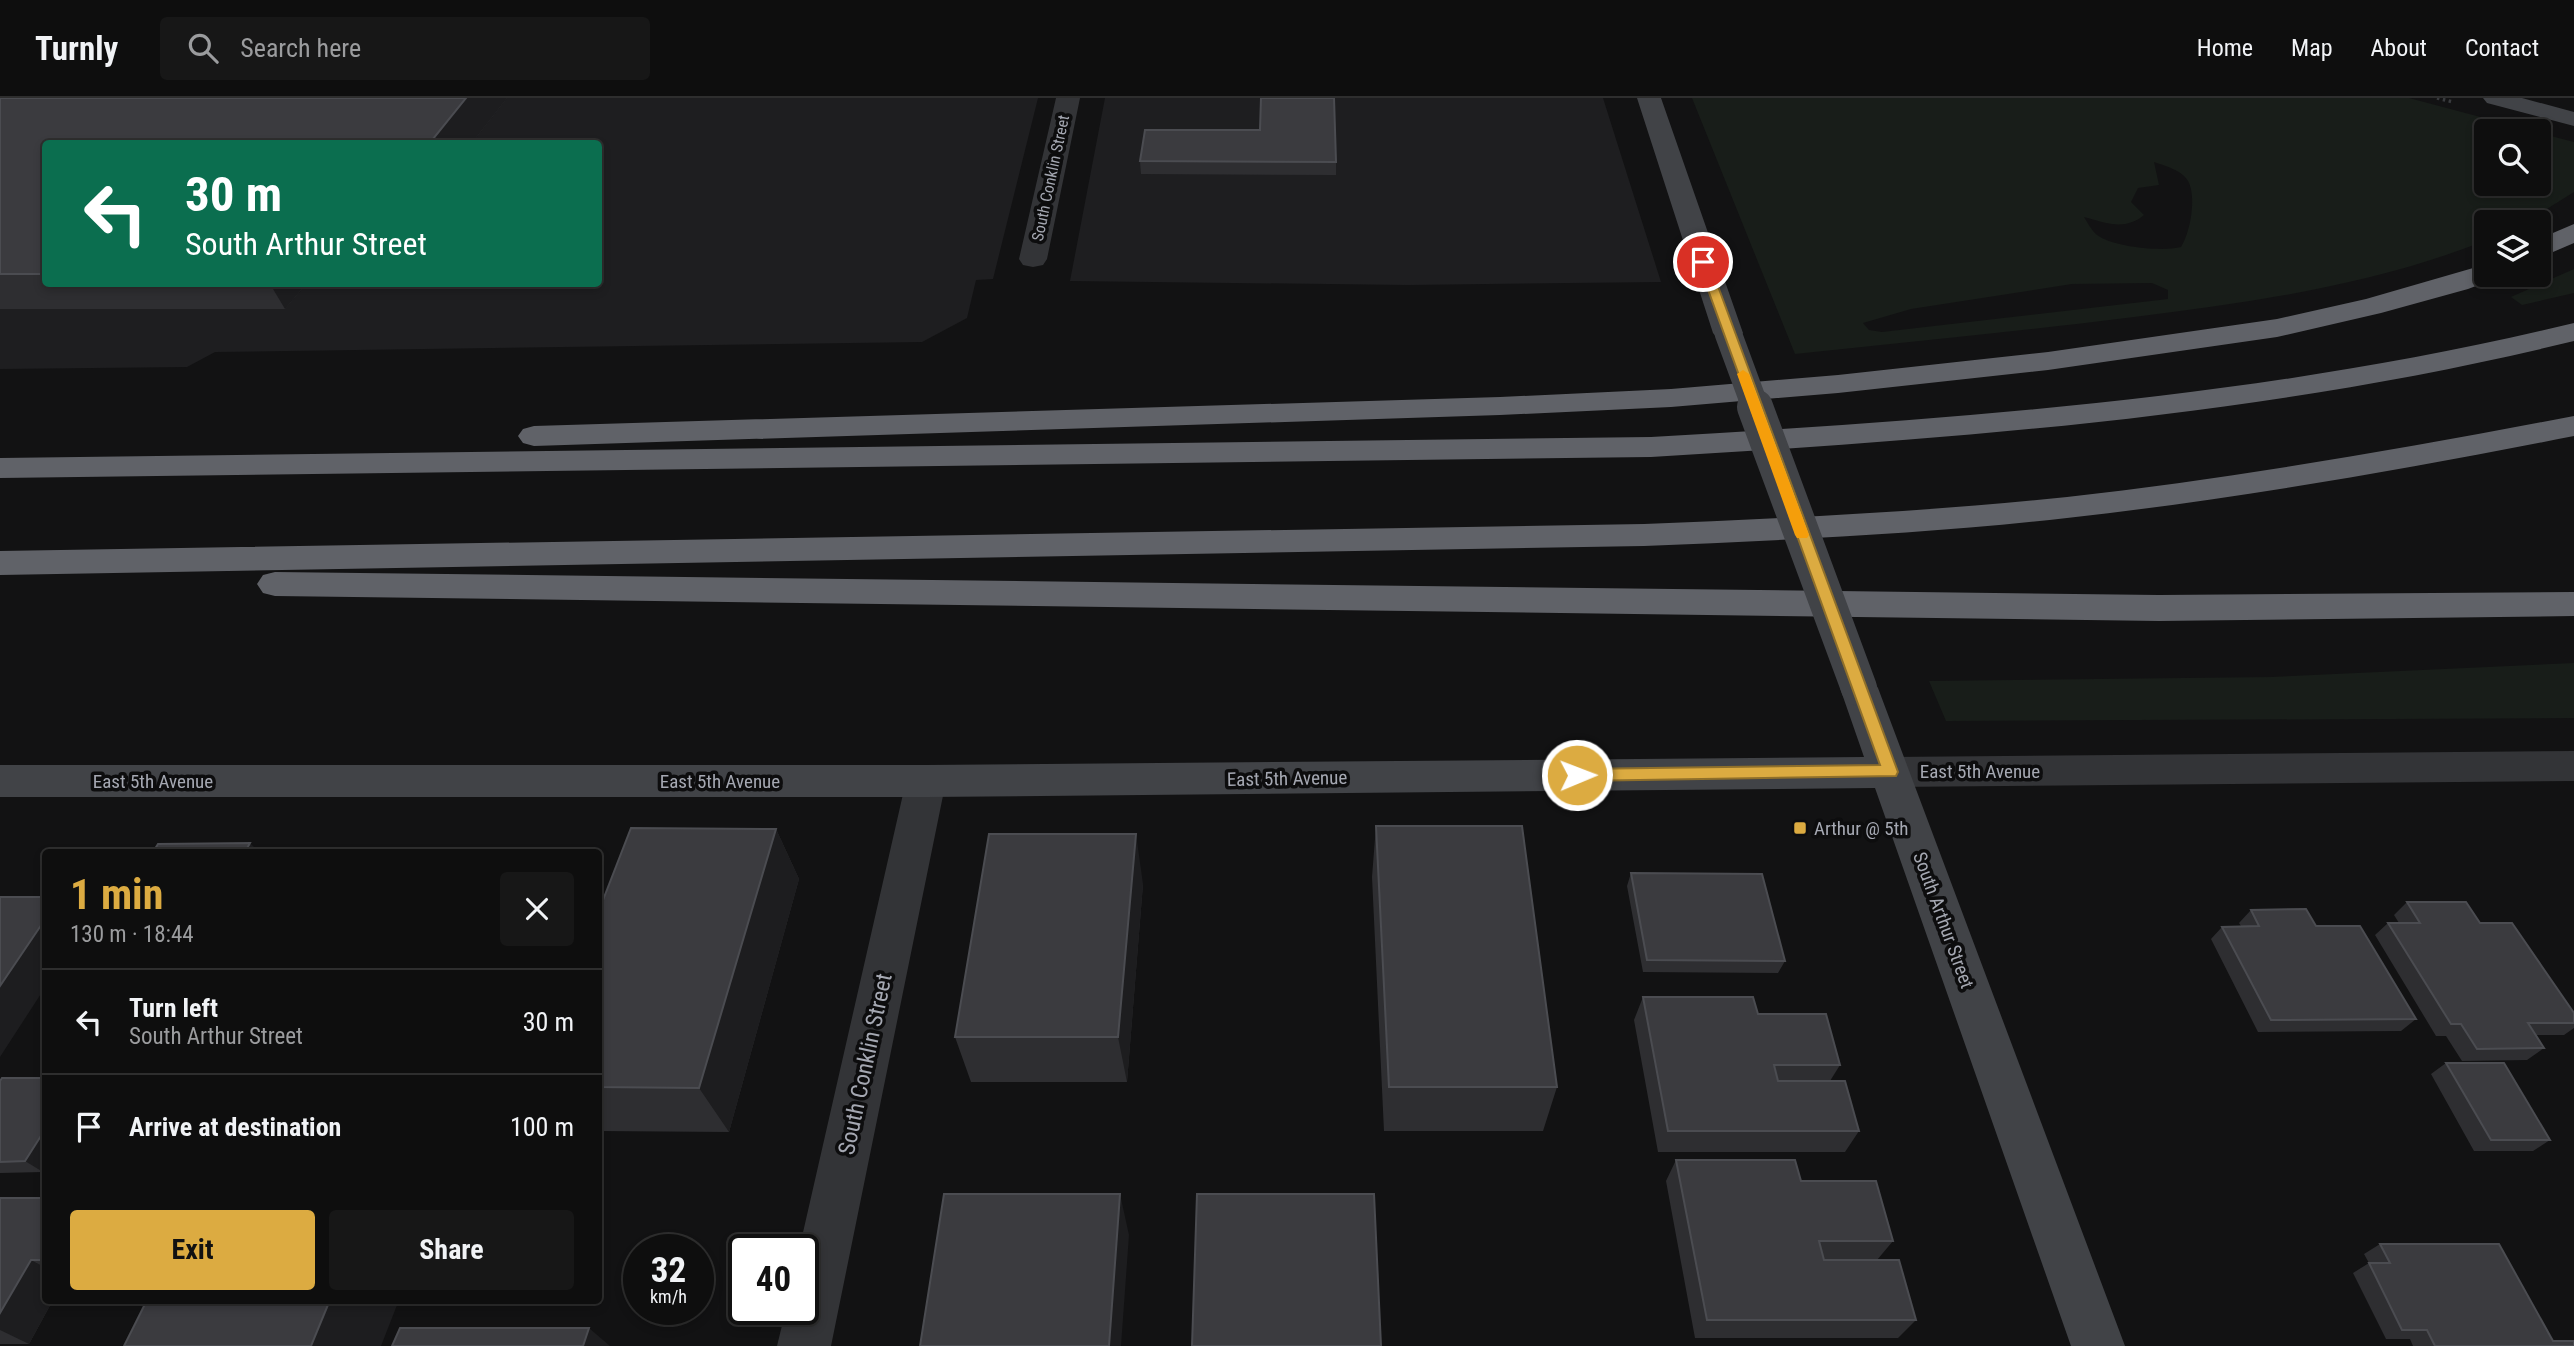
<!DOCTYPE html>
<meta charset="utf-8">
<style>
:root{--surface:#0e0e0e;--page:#171717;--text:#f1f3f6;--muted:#9b9c9e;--line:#2e2e2e;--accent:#dcab41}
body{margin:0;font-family:"Roboto Condensed",sans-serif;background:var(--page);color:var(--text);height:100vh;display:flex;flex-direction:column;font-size:26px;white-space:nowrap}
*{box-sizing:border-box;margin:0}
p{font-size:23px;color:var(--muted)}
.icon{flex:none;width:38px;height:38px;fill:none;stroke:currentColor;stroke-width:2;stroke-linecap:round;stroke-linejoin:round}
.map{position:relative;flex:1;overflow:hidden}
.panel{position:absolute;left:42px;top:751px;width:560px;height:455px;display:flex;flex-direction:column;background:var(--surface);border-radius:7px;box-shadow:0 4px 10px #0003,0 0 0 2px var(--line)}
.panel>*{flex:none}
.banner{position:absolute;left:42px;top:42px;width:560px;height:147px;border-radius:7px;box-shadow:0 4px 10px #0003,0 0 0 2px var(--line);background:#0b6e4f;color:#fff;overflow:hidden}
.fabs{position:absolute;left:2474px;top:21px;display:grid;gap:14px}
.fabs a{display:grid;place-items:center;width:77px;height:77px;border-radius:7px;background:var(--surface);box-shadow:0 4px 10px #0003,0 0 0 2px var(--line);font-size:35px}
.speed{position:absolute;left:623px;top:1136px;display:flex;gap:14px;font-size:35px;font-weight:700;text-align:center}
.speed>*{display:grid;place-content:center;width:91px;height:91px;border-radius:50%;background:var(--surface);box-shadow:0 4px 10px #0003,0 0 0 2px var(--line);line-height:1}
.speed small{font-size:18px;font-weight:400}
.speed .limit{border:4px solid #111;border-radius:10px;background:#fff;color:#111}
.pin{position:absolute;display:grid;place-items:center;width:60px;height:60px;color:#fff;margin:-30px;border:4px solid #fff;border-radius:50%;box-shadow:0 2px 7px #0007}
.me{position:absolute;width:77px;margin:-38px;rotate:89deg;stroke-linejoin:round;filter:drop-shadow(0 0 5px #0008)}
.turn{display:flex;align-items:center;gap:24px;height:147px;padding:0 28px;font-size:32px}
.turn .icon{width:91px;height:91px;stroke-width:2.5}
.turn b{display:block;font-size:49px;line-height:60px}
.round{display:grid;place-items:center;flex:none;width:74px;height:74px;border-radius:7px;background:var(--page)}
.head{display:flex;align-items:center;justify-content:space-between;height:119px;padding:0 28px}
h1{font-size:42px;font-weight:700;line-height:52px;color:var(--accent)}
.button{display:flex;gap:14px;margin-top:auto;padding:14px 28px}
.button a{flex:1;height:80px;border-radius:7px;background:var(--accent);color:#111;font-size:28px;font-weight:700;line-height:80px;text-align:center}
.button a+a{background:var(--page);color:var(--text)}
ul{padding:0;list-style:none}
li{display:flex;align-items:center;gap:21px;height:105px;padding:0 28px;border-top:2px solid var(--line)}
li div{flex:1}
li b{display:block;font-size:26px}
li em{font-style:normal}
header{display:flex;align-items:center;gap:42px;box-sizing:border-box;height:98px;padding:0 35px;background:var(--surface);border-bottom:2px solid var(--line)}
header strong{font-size:33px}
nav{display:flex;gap:38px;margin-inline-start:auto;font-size:24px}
.search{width:490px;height:63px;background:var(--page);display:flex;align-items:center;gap:18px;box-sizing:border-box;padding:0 24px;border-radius:7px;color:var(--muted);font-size:26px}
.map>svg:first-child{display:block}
</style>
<header>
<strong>Turnly</strong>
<div class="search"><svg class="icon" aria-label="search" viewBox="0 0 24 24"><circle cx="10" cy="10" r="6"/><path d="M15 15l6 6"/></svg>Search here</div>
<nav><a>Home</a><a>Map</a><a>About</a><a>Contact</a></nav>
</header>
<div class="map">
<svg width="2574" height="1248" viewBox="0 0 2574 1248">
<rect width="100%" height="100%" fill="#121213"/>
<!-- built -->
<path fill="#1e1e20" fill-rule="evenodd" d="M0,0H1038L993,181L976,182L967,220L922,244L215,254L187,269L0,271ZM46,46H598V186H46Z
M1105,0H1603L1661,184L1408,187L1070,183Z"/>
<!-- green -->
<path fill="#181d19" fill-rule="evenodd" d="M1692,0H2409L2533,33H2487V86H2539V35L2574,44V94L2526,124H2487V142C2374,187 2254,204 2134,219C2021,233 1908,244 1795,256ZM2154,64C2165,68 2182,72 2188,83C2197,99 2190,135 2181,149C2162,154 2113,149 2097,137C2092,133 2087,124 2084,119C2106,125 2125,133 2144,117L2131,104L2138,90L2159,87ZM2152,185L2168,192V201L1882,234L1869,232L1863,225L1911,211L2072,186Z
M2574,171V195L2522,207L2511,199Z
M2574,565V620L1946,623L1929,583L2271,579Z"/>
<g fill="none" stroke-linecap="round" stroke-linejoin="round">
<!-- path -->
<path stroke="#393b3e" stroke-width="3.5" stroke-dasharray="2.5 3.5" stroke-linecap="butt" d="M2437,0L2453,4"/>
<!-- street -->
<path fill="#333437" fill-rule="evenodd" d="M1056,0H1080L1047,161L1043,167L1033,169L1023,167L1019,161Z
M2574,653V683L1890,689L1876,685L1870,674L1876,663L1890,659Z
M926,667L940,672L946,683L831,1248H777L786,1211H803V1152H799L906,683L912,672Z"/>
<!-- secondary -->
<path fill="#414347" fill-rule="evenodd" d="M1637,0H1661L1743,235L1738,241L1728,244L1718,241L1713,235Z
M2483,0H2522L2574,14V28L2487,5Z
M1859,576L1872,580L1878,590L2125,1248H2071L1875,690L926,699H0V667H926L1864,659L1840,590L1846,580Z"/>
<!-- highway -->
<path fill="#606268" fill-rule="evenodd" d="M2574,126V145L2539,160V141Z
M2487,166V177H2499L2497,180L2468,191L2381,215L2277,239L2048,272L1838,295L1671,309L1500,317L534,348L523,345L518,338L523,331L534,328L1500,299L1671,291L1838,277L2048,254L2277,221L2366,201Z
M2574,225V243C2272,317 1961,341 1651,359L0,380V360L1651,339C1961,321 2271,299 2574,225Z
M2574,318V338C2406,371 2237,401 2067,420C1926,436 1785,442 1644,448L0,477V453L1644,426C1785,420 1926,414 2067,399C2237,380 2406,350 2574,318Z
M275,474L2159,497L2574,494V518L2159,523L275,498L263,495L257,486L263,477Z"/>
<!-- secondary-bridge-far1 -->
<path stroke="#414347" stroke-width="27" d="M1728,235L1756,311"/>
<!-- secondary-bridge -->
<path stroke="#414347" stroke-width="36" d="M1755,309L1859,590"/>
</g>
<!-- wall -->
<path fill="#2e2e31" d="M0,0H507L471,46H46V186H306L285,211H0Z
M1140,63L1336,64V77L1141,76Z
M1376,728L1557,989L1543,1033H1384L1372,779Z
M776,731L799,781L729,1034L598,1033V815Z
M1631,775L1785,863L1778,875L1643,874L1627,788Z
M1143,786L1127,984H971L955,939Z
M2407,804L2480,825L2574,915V930L2564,937H2535L2544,950L2527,962L2462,963L2446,938H2436L2375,837L2388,825H2399L2394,817Z
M2251,812L2316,828L2416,921L2401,933L2258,934L2211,841L2222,829L2241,828L2239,825Z
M1643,899L1758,916L1840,967L1830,983L1859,1033L1845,1054H1658L1634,922Z
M2446,965L2550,1042L2533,1053H2474L2431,976Z
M46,980V1069L43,1074L0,1075V983Z
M1676,1062L1801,1083L1893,1143L1877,1162L1916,1222L1898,1240H1695L1666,1083Z
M0,1100H46V1202H53L29,1246H0Z
M2380,1146L2553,1243L2574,1248H2413L2410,1241H2386L2353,1175L2369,1165L2364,1156Z"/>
<!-- shaded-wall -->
<path fill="#1d1d1f" d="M466,0H507L471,46H429Z
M270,186H306L285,211Z
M776,731L799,781L729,1034L699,990Z
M1136,736L1143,786L1127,984L1118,939Z
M250,745L259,754H245Z
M46,820V888L0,959V888Z
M46,1030V1069L43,1074L25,1063Z
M1120,1096L1129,1137L1121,1248H1109Z
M31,1162L46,1170V1202H53L29,1246L0,1232V1215Z
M330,1202H399L381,1248H311Z
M589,1230L610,1248H583Z"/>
<!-- building -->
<path fill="#3b3b3f" stroke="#4b4c51" stroke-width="2" d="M0,0H466L429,46H46V176H0Z
M1261,0H1334L1336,64L1140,63L1145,32H1260Z
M1376,728H1522L1557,989H1389Z
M631,730L776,731L699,990L598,989V815Z
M989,736H1136L1118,939H955Z
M250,745L245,754H153L158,746Z
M1631,775L1762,776L1785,863L1647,862Z
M0,799H46V820L0,888Z
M2407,804H2466L2480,825H2512L2574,915V925H2528L2544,950L2477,951L2461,926H2451L2388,825H2420Z
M2306,811L2316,828H2360L2416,921L2271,922L2222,829L2259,828L2251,812Z
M1643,899H1753L1758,916H1826L1840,967H1774L1778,983H1845L1859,1033H1668Z
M2446,965H2504L2550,1042H2491Z
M2,980H46V1030L25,1063L0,1064V983Z
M1676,1062H1795L1801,1083H1876L1893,1143H1819L1824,1162H1899L1916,1222H1707Z
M944,1096H1120L1109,1248H920Z
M1197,1096H1374L1381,1248H1192Z
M0,1100H46V1162H31L0,1215Z
M2380,1146H2499L2553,1243H2574V1248H2435L2427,1232H2402L2369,1165H2390Z
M147,1202H330L311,1248H124Z
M400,1230H589L583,1248H392Z"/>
<!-- route -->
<path fill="#dcab41" stroke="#8f6f2a" stroke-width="2" d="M1699,162L1709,164L1898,674L1896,678L1577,683L1569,677L1577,671L1880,667L1698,164Z"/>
<!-- slow -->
<path fill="#f59e0b" d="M1743,272L1749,276L1809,437L1807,440H1797L1795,437L1737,276Z"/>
<!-- markers -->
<rect fill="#dcab41" stroke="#0d0d0e" stroke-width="2.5" x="1793" y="723" width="14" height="14" rx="3.5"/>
<g text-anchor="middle" stroke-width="7" stroke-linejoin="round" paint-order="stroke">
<!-- far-street labels -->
<g font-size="16" fill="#a5a8b2" stroke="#0d0d0e">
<text transform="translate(1050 80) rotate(-78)" y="6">South Conklin Street</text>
</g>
<!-- street labels -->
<g font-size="19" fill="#a5a8b2" stroke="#0d0d0e">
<text x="1980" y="680">East 5th Avenue</text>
<text transform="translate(1287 680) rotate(-1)" y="7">East 5th Avenue</text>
<text x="153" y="690">East 5th Avenue</text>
<text x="720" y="690">East 5th Avenue</text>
<text transform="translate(1944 822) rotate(70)" y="7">South Arthur Street</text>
</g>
<!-- poi labels -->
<g font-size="19" fill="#a5a8b2" stroke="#0d0d0e" text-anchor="start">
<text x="1814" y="737">Arthur @ 5th</text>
</g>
<!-- near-street labels -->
<g font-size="23" fill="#a5a8b2" stroke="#0d0d0e">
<text transform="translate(865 966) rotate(-78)" y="8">South Conklin Street</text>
</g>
</g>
</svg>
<div class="fabs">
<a><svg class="icon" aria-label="search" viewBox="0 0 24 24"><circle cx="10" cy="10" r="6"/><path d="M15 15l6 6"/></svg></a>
<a><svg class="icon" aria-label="layers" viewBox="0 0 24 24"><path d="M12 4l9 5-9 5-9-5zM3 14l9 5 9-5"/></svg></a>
</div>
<div class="speed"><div>32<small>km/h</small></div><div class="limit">40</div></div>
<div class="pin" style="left:1703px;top:164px;background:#d93025"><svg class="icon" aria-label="arrive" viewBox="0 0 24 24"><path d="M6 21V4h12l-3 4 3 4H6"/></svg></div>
<svg class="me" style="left:1577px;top:677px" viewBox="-20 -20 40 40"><circle r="17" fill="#dcab41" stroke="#fff" stroke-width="3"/><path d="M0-11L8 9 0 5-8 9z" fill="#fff"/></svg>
<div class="banner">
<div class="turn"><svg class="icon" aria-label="left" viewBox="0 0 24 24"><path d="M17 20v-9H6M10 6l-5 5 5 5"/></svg><div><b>30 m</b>South Arthur Street</div></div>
</div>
<section class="panel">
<div class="head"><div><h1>1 min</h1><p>130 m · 18:44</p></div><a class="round"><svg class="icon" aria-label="close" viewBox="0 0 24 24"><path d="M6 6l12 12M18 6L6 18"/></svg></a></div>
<ul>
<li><svg class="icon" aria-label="left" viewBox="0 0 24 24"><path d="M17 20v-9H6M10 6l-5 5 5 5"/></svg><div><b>Turn left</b><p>South Arthur Street</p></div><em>30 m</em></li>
<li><svg class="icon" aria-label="arrive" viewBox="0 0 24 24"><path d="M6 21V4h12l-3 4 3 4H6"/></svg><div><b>Arrive at destination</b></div><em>100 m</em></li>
</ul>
<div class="button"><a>Exit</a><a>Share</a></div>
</section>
</div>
